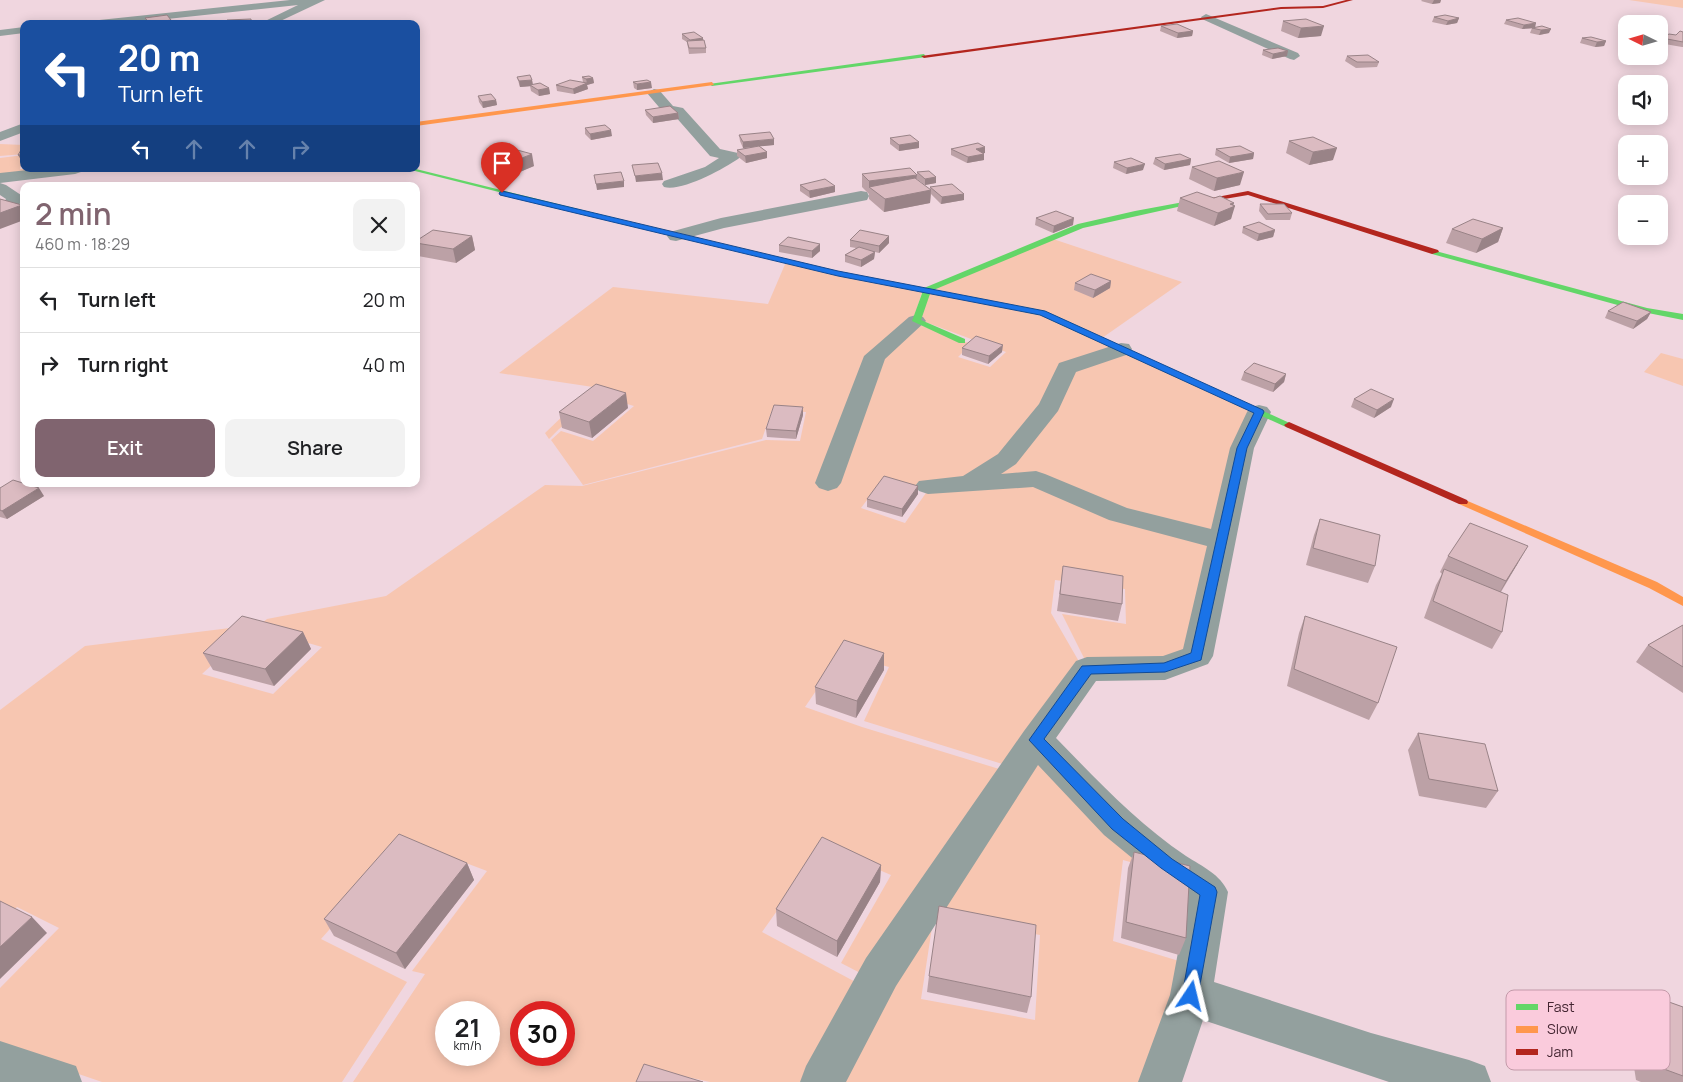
<!DOCTYPE html>
<meta charset="utf-8">
<style>
:root{--surface:#fff;--page:#f2f2f2;--text:#202124;--muted:#757577;--line:#e0e0e0;--accent:#80646f}
body{margin:0;font-family:Manrope,sans-serif;background:var(--page);color:var(--text);height:100vh;display:flex;flex-direction:column;font-size:19px;white-space:nowrap}
*{box-sizing:border-box;margin:0}
p{font-size:16px;color:var(--muted)}
.icon{flex:none;width:28px;height:28px;fill:none;stroke:currentColor;stroke-width:2;stroke-linecap:round;stroke-linejoin:round}
.map{position:relative;flex:1;overflow:hidden}
.sheet{position:absolute;left:20px;top:182px;width:400px;height:305px;display:flex;flex-direction:column;background:var(--surface);border-radius:10px;box-shadow:0 2px 12px #0003}
.sheet>*{flex:none}
.top-card{position:absolute;left:20px;top:20px;width:400px;height:152px;border-radius:10px;box-shadow:0 2px 12px #0003;background:#1a4fa0;color:#fff;overflow:hidden}
.needle{width:32px;rotate:275deg}
.tools{position:absolute;left:1618px;top:15px;display:grid;gap:10px}
.tools a{display:grid;place-items:center;width:50px;height:50px;border-radius:10px;background:var(--surface);box-shadow:0 2px 12px #0003;font-size:25px}
.speed{position:absolute;left:435px;top:1001px;display:flex;gap:10px;font-size:25px;font-weight:700;text-align:center}
.speed>*{display:grid;place-content:center;width:65px;height:65px;border-radius:50%;background:var(--surface);box-shadow:0 2px 12px #0003;line-height:1}
.speed small{font-size:12px;font-weight:400}
.speed .limit{border:8px solid #d22;background:#fff;color:#111}
.pin{position:absolute;display:grid;place-items:center;width:42px;height:42px;color:#fff;margin:-51px -21px;border-radius:50% 50% 50% 0;rotate:-45deg;box-shadow:0 0 5px #0007}
.pin .icon{rotate:45deg}
.me{position:absolute;width:55px;margin:-28px;rotate:10deg;stroke-linejoin:round;filter:drop-shadow(0 0 4px #0008)}
.turn{display:flex;align-items:center;gap:18px;height:105px;padding:0 15px;font-size:22px}
.turn .icon{width:65px;height:65px;stroke-width:2.5}
.turn b{display:block;font-size:35px;line-height:42px}
.lanes{display:flex;align-items:center;height:48px;padding:0 15px;background:#0003;justify-content:center;gap:25px;direction:ltr}
.lanes .off{opacity:.35}
.round{display:grid;place-items:center;flex:none;width:52px;height:52px;border-radius:10px;background:var(--page)}
.headline{display:flex;align-items:center;justify-content:space-between;height:85px;padding:0 15px}
h1{font-size:30px;font-weight:600;line-height:38px;color:var(--accent)}
.primary-button{display:flex;gap:10px;margin-top:auto;padding:10px 15px}
.primary-button a{flex:1;height:58px;border-radius:10px;background:var(--accent);color:#fff;font-size:20px;font-weight:600;line-height:58px;text-align:center}
.primary-button a+a{background:var(--page);color:var(--text)}
ul{padding:0;list-style:none}
li{display:flex;align-items:center;gap:15px;height:65px;padding:0 15px;border-top:1px solid var(--line)}
li div{flex:1}
li b{display:block;font-size:19px}
li em{font-style:normal}
.map>svg:first-child{display:block}
</style>
<div class="map">
<svg width="1683" height="1082" viewBox="0 0 1683 1082">
<rect width="100%" height="100%" fill="#f0d6df"/>
<!-- green -->
<path fill="#f7c6b1" fill-rule="evenodd" d="M1629,0H1683V8Z
M0,144L24,145V154L0,156Z
M24,155L20,169H63L0,177V158Z
M1053,239L1182,282L1102,338L1044,312L934,289Z
M786,262L923,290L913,320L871,355L822,484L833,486L880,356L918,324L963,342L972,343L958,357L990,367L1006,352L920,320L930,291L1010,306L1039,314L1114,348L1062,367L1045,406L1001,457L981,470L988,473L1012,461L1053,407L1070,369L1122,352L1254,413L1236,447L1216,536L1121,512L1035,476L922,482L916,490L882,480L861,508L905,523L928,490L1034,482L1115,516L1218,543L1190,652L1163,664H1087L1062,614L1126,624L1125,589L1055,580L1051,613L1081,665L1012,767L864,721L889,667L841,654L805,707L862,727L1009,772L868,977L841,963L891,875L823,846L762,932L863,986L810,1082H710L647,1068L641,1082H353L425,974L412,971L487,871L408,841L321,939L407,982L342,1082H102L0,1047V988L59,928L17,907L0,923V710L85,646L246,626L249,631L202,674L273,694L322,647L256,628L267,619L386,596L545,485L582,486L766,440L800,441L806,412L772,410L762,439L583,485L551,440L561,431L593,441L634,406L599,396L559,429L549,439L545,433L593,387L499,373L613,287L768,304ZM446,1012H489V1055H446ZM521,1012H564V1055H521Z
M1661,353L1683,359V386L1644,372Z
M1035,746L1166,872L1123,860L1113,941L1179,961L1150,1082H831L933,921L921,999L1035,1020L1040,935L938,917Z"/>
<g fill="none" stroke-linecap="round" stroke-linejoin="round">
<!-- street -->
<path fill="#93a09e" fill-rule="evenodd" d="M290,0H325L274,24H259L298,5L139,22L140,24H85L90,21Z
M1206,14L1298,53L1300,56L1294,60L1290,59L1202,19L1201,17Z
M24,27V33L0,36V30Z
M654,89L659,90L673,106L683,108L720,149L738,153L741,156L738,159C723,169 682,192 664,187L662,184L664,181L705,167L719,158L710,156L674,115L664,113L647,93Z
M24,123V132L0,141V132Z
M37,169H83L81,172L75,174L0,183V173Z
M0,183L6,185L24,197L13,214L7,215L0,212V208L6,199L0,195Z
M861,191L867,192L869,196L867,200L724,228L676,241L670,240L667,236L670,232L721,218Z
M916,315L923,317L926,321L885,359L841,483L837,488L828,491L819,488L815,483L864,356L909,317Z
M1121,343L1129,344L1132,349L1129,354L1076,372L1058,411L1016,464L1001,474L1036,471L1045,474L1127,508L1211,529L1230,448L1247,412L1251,407L1259,405L1267,407L1271,412L1254,448L1213,656L1208,664L1165,680L1096,681L1056,738C1097,780 1137,823 1186,856C1203,867 1220,874 1228,892L1214,982L1371,1033L1469,1060L1485,1066L1491,1082H1389L1203,1020L1182,1082H1138L1170,995L1188,899L1153,875L1104,835L1038,765L896,986L846,1082H800L806,1066L866,958L1024,731L1076,661L1087,657L1163,656L1183,649L1207,546L1109,520L1033,487L928,494L919,491L915,486L919,481L963,476L998,454L1039,404L1059,363Z
M0,1041L76,1066L82,1082H0Z"/>
<!-- fast -->
<path fill="#63d668" fill-rule="evenodd" d="M924,54L926,57L712,86L709,84Z
M407,169H416L627,221L623,223Z
M1189,201L1191,202V204L1083,228L931,291L921,320L965,339V343H959L912,321L924,288L1078,224L1135,211Z
M1432,250L1647,308L1683,314V320L1643,312L1432,254Z
M958,295L1045,311L1294,425L1289,428L1286,427L1040,315L961,299L957,297Z"/>
<!-- slow -->
<path fill="#ff974d" fill-rule="evenodd" d="M712,82L714,85L416,126V122Z
M620,219L838,271L961,295L965,297L961,299L838,275L620,223Z
M1463,499L1657,582L1683,597V606L1649,588L1459,504L1458,502L1459,500Z"/>
<!-- jam -->
<path fill="#b3261e" fill-rule="evenodd" d="M1346,0H1353L1323,8L1281,9L924,58L921,56L1281,7L1323,6Z
M1248,191L1438,250L1439,252L1432,254L1248,195L1189,205L1186,203Z
M1289,422L1467,500L1468,502L1467,504H1459L1286,427L1284,425Z"/>
</g>
<!-- wall -->
<path fill="#bca1a6" d="M1422,0H1441L1440,3L1432,4L1421,1Z
M1434,17L1459,18L1457,23L1446,25L1432,22Z
M1506,20L1535,28L1522,29L1504,24Z
M1283,21L1321,36L1298,38L1281,31Z
M1161,26L1193,31L1192,36L1177,38L1160,31Z
M1542,26L1549,33L1539,35L1530,33L1532,28Z
M1626,28V35L1623,34L1625,29Z
M1683,32V47H1682L1659,43L1662,38L1676,35Z
M682,34L703,40L706,48V53L689,54L687,42L682,39Z
M1582,38L1606,41L1604,46L1595,47L1580,43Z
M1263,50L1287,56L1272,59L1262,55Z
M1347,56L1379,62L1377,67L1356,68L1345,61Z
M517,77L532,80L533,85L549,88L550,94L539,96L531,91L530,86L520,87Z
M582,77L593,78L594,83L587,85L588,89L574,94L557,91L556,85L583,82Z
M633,82L652,88L637,90L634,88Z
M478,96L496,100L497,105L483,108L479,102Z
M645,110L678,113L679,119L653,123L646,115Z
M585,128L612,136L591,140L585,134Z
M739,135L774,145L759,146L767,152V158L746,163L737,156V150L755,147L743,148L740,141Z
M890,138L919,148L899,151L890,144Z
M1289,141L1333,160L1309,165L1286,153Z
M951,149L985,153H984V160L967,163L951,155Z
M1216,149L1254,153L1253,159L1229,163L1215,155Z
M486,155L534,166L515,174L489,167Z
M1155,158L1191,159L1190,165L1164,170L1153,164Z
M1114,162L1143,170L1126,174L1113,168Z
M1192,167L1240,185L1214,191L1189,179Z
M917,172L936,177V183L925,185L917,179Z
M862,174L917,180L930,189V187L964,194V200L941,204L931,194L930,203L884,212L869,199V194L862,187Z
M800,185L835,192L810,198L800,191Z
M1180,198L1233,205L1231,219L1214,226L1177,211Z
M1260,204L1292,213L1290,220H1266L1259,211Z
M1036,218L1073,225L1053,233L1035,225Z
M1243,227L1275,230L1273,237L1257,241L1242,233Z
M1503,228L1498,242L1476,253L1446,243L1452,229Z
M472,236L475,250L456,263L418,256L416,251V241Z
M850,240L889,243L879,253L875,252L874,259L861,267L845,262V255L856,248L850,247Z
M779,245L820,251L812,258L779,252Z
M1111,281L1110,288L1093,298L1074,290L1075,283Z
M1608,311L1651,312L1647,319L1633,329L1605,318Z
M962,348L1002,352L988,364L962,355Z
M1244,372L1286,374L1284,382L1273,392L1241,380Z
M1354,399L1391,407L1374,418L1351,407Z
M628,408L592,438L562,428L559,412Z
M803,415L796,439L767,437L766,429Z
M0,488L44,496L7,519L0,517Z
M918,494L902,517L867,507V499Z
M1320,519L1375,566L1368,583L1306,565L1314,535Z
M1448,556L1518,563L1501,592L1502,632L1492,649L1424,618L1436,585L1442,574L1440,572Z
M1063,566L1122,604L1118,621L1057,611Z
M1305,616L1378,703L1369,720L1287,686L1299,633Z
M1683,625V693L1636,662L1648,645Z
M303,632L311,649L274,686L213,670L203,653Z
M884,653V670L856,718L816,704L815,687Z
M1418,733L1498,791L1486,808L1419,796L1408,750Z
M1134,852L1186,938L1179,955L1121,938L1128,868Z
M467,863L474,880L405,969L334,936L324,919Z
M881,865L880,882L837,957L777,926L776,909Z
M929,976L1031,997L1027,1013L927,992Z
M1641,992L1683,1007V1082H1641L1636,1080L1625,1008Z"/>
<!-- shaded-wall -->
<path fill="#998387" d="M1434,0H1441L1440,3L1432,4Z
M1459,18L1457,23L1446,25L1448,21Z
M251,19L252,24H224V23Z
M171,20L173,24H150V23Z
M1536,23L1535,28L1522,29L1524,25Z
M1324,26L1321,36L1298,38L1301,28Z
M1551,29L1549,33L1539,35L1541,30Z
M1193,31L1192,36L1177,38L1178,33Z
M703,38V43L690,45V40Z
M1606,41L1604,46L1595,47L1597,42Z
M1288,51L1287,56L1272,59L1273,54Z
M593,78L594,83L587,85L588,89L574,94L573,89L587,83L586,79Z
M532,80L533,86L520,87L519,81Z
M651,82L652,88L637,90V84Z
M549,88L550,94L539,96L538,90Z
M496,100L497,105L483,108L482,102Z
M678,113L679,119L653,123V117Z
M611,130L612,136L591,140L590,134Z
M774,139V145L743,148V142Z
M919,142V148L899,151V145Z
M985,147V153L975,155L976,149Z
M1337,148L1333,160L1309,165L1313,152Z
M767,152V158L746,163L745,156Z
M1254,153L1253,159L1229,163L1230,157Z
M24,154V165L18,155Z
M532,154L534,166L515,174L512,162Z
M984,154V160L967,163L968,157Z
M1191,159L1190,165L1164,170L1165,164Z
M1145,164L1143,170L1126,174L1127,168Z
M1244,172L1240,185L1214,191L1217,178Z
M662,173L663,180L636,182L635,176Z
M917,175L916,188L869,187V194V181Z
M936,177V183L925,185V179Z
M624,181V187L597,190L596,184Z
M835,186V192L810,198L809,191Z
M931,190L930,203L884,212L885,199Z
M964,194V200L941,204L942,197Z
M1234,203L1233,206H1235L1231,219L1214,226L1218,213L1230,204Z
M22,205L24,209V220L0,229V213Z
M1074,218L1073,225L1053,233L1054,226Z
M1503,228L1498,242L1476,253L1482,239Z
M1275,230L1273,237L1257,241L1259,234Z
M472,236L475,250L456,263L453,249Z
M889,236V243L879,253V246Z
M820,244V251L812,258V251Z
M875,252L874,259L861,267V260Z
M1111,281L1110,288L1093,298L1095,290Z
M1651,312L1647,319L1633,329L1637,321Z
M1003,345L1002,352L988,364L989,356Z
M1286,374L1284,382L1273,392L1275,384Z
M626,393L628,408L592,438L589,422Z
M1394,399L1391,407L1374,418L1377,410Z
M803,407V415L796,439V431Z
M918,486V494L902,517V509Z
M39,488L44,496L7,519L2,511Z
M1528,546L1518,563L1497,597L1506,581Z
M303,632L311,649L274,686L265,669Z
M884,653V670L856,718L857,701Z
M467,863L474,880L405,969L396,953Z
M881,865L880,882L837,957V941Z
M32,917L47,933L0,979V947Z"/>
<!-- building -->
<path fill="#dbbbc1" stroke="#998387" d="M167,15L171,20L150,23L145,18Z
M1445,15L1459,18L1448,21L1434,17Z
M1518,18L1536,23L1524,25L1506,20Z
M251,19V21L224,23L227,20Z
M1306,19L1324,26L1301,28L1283,21Z
M1177,24L1193,31L1178,33L1161,26Z
M1542,26L1551,29L1541,30L1532,28Z
M1680,31L1683,32V42L1662,38L1669,34L1676,35Z
M694,32L703,38L690,40L682,34Z
M1591,37L1606,41L1597,42L1582,38Z
M704,40L706,48H689L687,41Z
M1278,48L1288,51L1273,54L1263,50Z
M1368,55L1379,62H1357L1347,56Z
M530,75L532,80L519,81L517,77Z
M589,76L593,78L586,79L582,77Z
M570,80L587,83L573,89L556,85Z
M647,80L651,82L637,84L633,82Z
M540,83L549,88L538,90L530,85Z
M491,94L496,100L482,102L478,96Z
M670,106L678,113L653,117L645,110Z
M605,125L611,130L590,134L585,128Z
M770,132L774,139L743,142L739,135Z
M910,135L919,142L899,145L890,138Z
M1313,137L1337,148L1313,152L1289,141Z
M978,143L985,147L976,149L984,154L968,157L951,149Z
M24,145V154L18,155Z
M759,146L767,152L745,156L737,150Z
M1240,146L1254,153L1230,157L1216,149Z
M506,147L532,154L512,162L486,155Z
M1180,154L1191,159L1165,164L1155,158Z
M1131,158L1145,164L1127,168L1114,162Z
M1219,161L1244,172L1217,178L1192,167Z
M658,163L662,173L635,176L632,165Z
M910,168L917,175L869,181L862,174Z
M929,171L936,177L925,179L917,172Z
M621,172L624,181L596,184L594,175Z
M915,178L931,190L885,199L869,187Z
M825,179L835,186L809,191L800,185Z
M952,184L964,194L942,197L930,187Z
M1197,192L1214,198L1220,196L1234,203L1230,204L1235,206L1218,213L1180,198Z
M0,199L22,205L0,213Z
M1260,204H1284L1292,213L1268,214Z
M1056,211L1074,218L1054,226L1036,218Z
M1473,219L1503,228L1482,239L1452,229Z
M1259,222L1275,230L1259,234L1243,227Z
M433,230L472,236L453,249L416,243V241Z
M860,230L889,236L879,246L850,240Z
M788,237L820,244L812,251L779,245Z
M859,247L875,252L861,260L845,255Z
M1091,274L1111,281L1095,290L1075,283Z
M1623,302L1651,312L1637,321L1608,311Z
M976,336L1003,345L989,356L962,348Z
M1254,363L1286,374L1275,384L1244,372Z
M596,384L626,393L589,422L559,412Z
M1371,389L1394,399L1377,410L1354,399Z
M774,405L803,407L796,431L766,429Z
M884,476L918,486L902,509L867,499Z
M13,480L39,488L2,511L0,510V488Z
M1320,519L1380,535L1375,566L1313,548Z
M1470,523L1528,546L1506,581L1448,556Z
M1063,566L1123,576L1122,604L1060,594Z
M1444,569L1508,595L1502,632L1433,601Z
M242,616L303,632L265,669L203,653Z
M1305,616L1397,647L1378,703L1294,669Z
M1683,625V667L1648,645Z
M844,640L884,653L857,701L815,687Z
M1418,733L1485,744L1498,791L1429,779Z
M399,834L467,863L396,953L324,919Z
M822,837L881,865L837,941L776,909Z
M1134,852L1190,866L1186,938L1126,922Z
M0,901L32,917L0,947Z
M939,906L1036,925L1031,997L929,976Z
M1641,992L1683,1007V1076L1653,1065Z
M644,1064L703,1082H636Z"/>
<!-- route -->
<path fill="#1a73e8" stroke="#114b97" d="M502,191L838,271L1045,311L1263,410L1264,412L1247,448L1201,660L1165,672L1091,674L1044,739L1123,819L1172,859L1215,887L1217,892L1197,1001L1191,1004L1185,1001L1182,996L1200,895L1161,868L1112,829L1029,740L1082,666L1164,663L1191,653L1237,448L1254,413L1040,315L838,276L500,195L499,193Z"/>
<!-- legend -->
<rect x="1506" y="990" width="164" height="80" rx="8" fill="#facbdc" stroke="#c39aa9" stroke-width="1"/>
<rect x="1516" y="1004" width="22" height="6" fill="#63d668"/>
<rect x="1516" y="1026" width="22" height="7" fill="#ff974d"/>
<rect x="1516" y="1049" width="22" height="6" fill="#b3261e"/>
<g font-size="14" fill="#442632">
<text x="1547" y="1012">Fast</text>
<text x="1547" y="1034">Slow</text>
<text x="1547" y="1057">Jam</text>
</g>
</svg>
<div class="tools">
<a><svg class="needle" viewBox="-14 -14 28 28"><path d="M0-13l5 13h-10z" fill="#e53935"/><path d="M0 13l5-13h-10z" fill="#757577"/></svg></a>
<a><svg class="icon" aria-label="sound" viewBox="0 0 24 24"><path d="M4 9h4l5-4v14l-5-4H4zM17 9q2 3 0 6"/></svg></a>
<a>+</a>
<a>−</a>
</div>
<div class="speed"><div>21<small>km/h</small></div><div class="limit">30</div></div>
<div class="pin" style="left:502px;top:193px;background:#d93025"><svg class="icon" aria-label="arrive" viewBox="0 0 24 24"><path d="M6 21V4h12l-3 4 3 4H6"/></svg></div>
<svg class="me" style="left:1191px;top:996px" viewBox="-20 -20 40 40"><path d="M0-17L14 15 0 8-14 15z" fill="#1a73e8" stroke="#fff" stroke-width="4"/></svg>
<div class="top-card">
<div class="turn"><svg class="icon" aria-label="left" viewBox="0 0 24 24"><path d="M17 20v-9H6M10 6l-5 5 5 5"/></svg><div><b>20 m</b>Turn left</div></div>
<div class="lanes"><svg class="icon" aria-label="left" viewBox="0 0 24 24"><path d="M17 20v-9H6M10 6l-5 5 5 5"/></svg><svg class="icon off" aria-label="ahead" viewBox="0 0 24 24"><path d="M12 20V5M6 11l6-6 6 6"/></svg><svg class="icon off" aria-label="ahead" viewBox="0 0 24 24"><path d="M12 20V5M6 11l6-6 6 6"/></svg><svg class="icon off" aria-label="right" viewBox="0 0 24 24"><path d="M7 20v-9h11M14 6l5 5-5 5"/></svg></div>
</div>
<section class="sheet">
<div class="headline"><div><h1>2 min</h1><p>460 m · 18:29</p></div><a class="round"><svg class="icon" aria-label="close" viewBox="0 0 24 24"><path d="M6 6l12 12M18 6L6 18"/></svg></a></div>
<ul>
<li><svg class="icon" aria-label="left" viewBox="0 0 24 24"><path d="M17 20v-9H6M10 6l-5 5 5 5"/></svg><div><b>Turn left</b></div><em>20 m</em></li>
<li><svg class="icon" aria-label="right" viewBox="0 0 24 24"><path d="M7 20v-9h11M14 6l5 5-5 5"/></svg><div><b>Turn right</b></div><em>40 m</em></li>
</ul>
<div class="primary-button"><a>Exit</a><a>Share</a></div>
</section>
</div>
